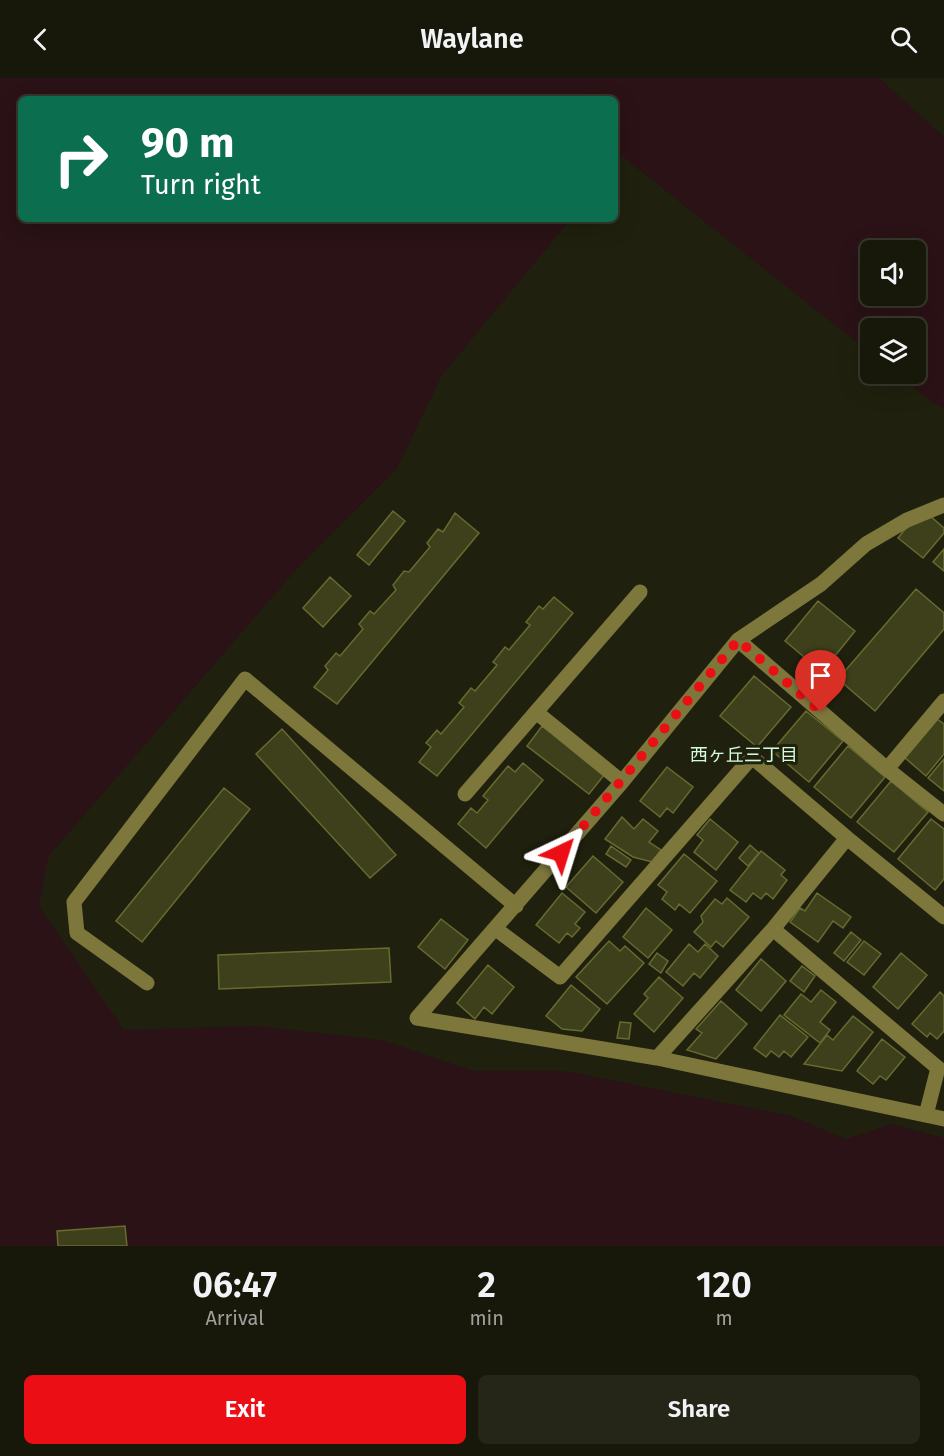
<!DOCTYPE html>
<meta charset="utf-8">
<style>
:root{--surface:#18180a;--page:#252518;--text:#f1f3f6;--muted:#9fa09c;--line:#36372b;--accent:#eb0e14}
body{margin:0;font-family:"Fira Sans","Noto Sans JP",sans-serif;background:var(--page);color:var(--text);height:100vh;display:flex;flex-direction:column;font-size:22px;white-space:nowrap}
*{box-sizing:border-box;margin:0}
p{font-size:20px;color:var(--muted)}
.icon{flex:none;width:33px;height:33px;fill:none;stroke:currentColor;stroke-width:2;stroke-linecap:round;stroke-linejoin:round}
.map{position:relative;height:1168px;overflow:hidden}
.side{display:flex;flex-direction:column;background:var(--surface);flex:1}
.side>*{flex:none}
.banner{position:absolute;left:18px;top:18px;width:600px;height:126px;border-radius:9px;box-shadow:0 6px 24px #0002,0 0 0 2px var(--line);background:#0b6e4f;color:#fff;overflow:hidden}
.buttons{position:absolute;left:860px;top:162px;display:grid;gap:12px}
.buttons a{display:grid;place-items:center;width:66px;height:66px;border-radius:9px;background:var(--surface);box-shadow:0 6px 24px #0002,0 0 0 2px var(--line);font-size:30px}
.pin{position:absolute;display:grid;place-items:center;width:51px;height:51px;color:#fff;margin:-62px -26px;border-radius:50% 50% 50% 0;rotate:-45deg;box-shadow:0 0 6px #0007}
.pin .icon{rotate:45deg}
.me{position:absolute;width:66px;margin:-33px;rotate:41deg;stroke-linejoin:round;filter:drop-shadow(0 0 4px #0008)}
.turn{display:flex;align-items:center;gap:21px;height:126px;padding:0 24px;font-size:27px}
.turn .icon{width:78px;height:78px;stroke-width:2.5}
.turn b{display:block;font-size:42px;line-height:51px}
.eta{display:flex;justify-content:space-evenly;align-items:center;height:102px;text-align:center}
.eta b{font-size:36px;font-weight:600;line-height:42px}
.cta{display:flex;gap:12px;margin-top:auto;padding:12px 24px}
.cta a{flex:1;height:69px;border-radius:9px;background:var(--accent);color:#fff;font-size:24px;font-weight:600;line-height:69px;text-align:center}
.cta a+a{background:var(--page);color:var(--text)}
header{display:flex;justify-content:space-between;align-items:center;height:78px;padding:0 24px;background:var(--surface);font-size:27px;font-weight:600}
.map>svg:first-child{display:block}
</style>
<header><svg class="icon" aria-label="back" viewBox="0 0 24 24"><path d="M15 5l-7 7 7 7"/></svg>Waylane<svg class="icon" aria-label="search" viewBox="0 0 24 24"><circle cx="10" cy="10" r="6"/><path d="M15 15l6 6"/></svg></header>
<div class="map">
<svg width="944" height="1168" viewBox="0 0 944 1168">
<rect width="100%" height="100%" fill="#20200e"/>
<!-- green -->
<path fill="#2a1216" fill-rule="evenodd" d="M0,0H879L944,59V330L935,326L896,296H915V250H870V275L622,78L615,86V21H21V141H571L442,297L396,392L299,488L48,779L39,828L124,952L254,948L382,962L473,993H565L791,1038L846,1061L892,1046L944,1060V1168H0ZM870,172H915V218H870Z"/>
<!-- building -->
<path fill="#3e401c" stroke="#676b2f" stroke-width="1.5" d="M393,433L405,443L369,487L357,477Z
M455,435L479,455L337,626L314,609L328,592L325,588L336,575L340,578L363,551L359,546L370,533L374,536L396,512L393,507L404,493L409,494L430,469L427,465L438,451L443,454Z
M929,437L944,450V455L923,480L898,460L911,444Z
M944,471V493L933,484Z
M330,499L351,518L323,549L303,530Z
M916,511L944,535V551L875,633L838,601Z
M554,519L573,535L437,698L419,684L431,669L426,665L437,652L441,656L464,629L459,625L471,610L475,613L497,587L493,584L505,569L509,572L530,547L526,544L539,528L543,531Z
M818,523L855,553L822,594L785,563Z
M754,598L791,629L757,669L720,638Z
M806,633L843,663L809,704L772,673Z
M937,641L944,646V676L926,698L904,679Z
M542,648L605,696L589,716L527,668Z
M282,651L396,777L370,800L256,676Z
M848,668L885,699L851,740L814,709Z
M944,681V713L928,700Z
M523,685L543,702L486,770L458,746L471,730L477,735L488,722L483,718L508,688L515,694Z
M667,689L693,709L673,735L667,730L660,739L640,723Z
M891,703L928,734L894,774L857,744Z
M224,710L250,731L142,864L116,843Z
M622,739L634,751L643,741L658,753L649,764L661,772L652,784L633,779L605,761Z
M710,741L738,764L716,792L694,774L703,762L697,757Z
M931,741L944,751V801L935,812L898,781Z
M750,767L759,775L748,788L739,780Z
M611,768L631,782L626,789L606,776Z
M761,773L785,792L781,797L787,802L773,821L766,815L761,821L753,815L746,824L730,812Z
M684,776L717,803L690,835L679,826L675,832L662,821L667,814L658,807Z
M593,778L623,804L596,835L566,809Z
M562,815L585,834L575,846L580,850L572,859L567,855L559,865L536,847Z
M817,815L851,839L843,850L833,843L818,864L790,844L800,830L805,833Z
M727,820L749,839L723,869L716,863L711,869L694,854L703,844L701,838L715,821L722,826Z
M646,830L672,852L648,880L623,859Z
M441,841L468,862L445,891L418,869Z
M851,854L861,862L844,883L834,875Z
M609,863L620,873L625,868L644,885L607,926L576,899Z
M864,863L881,876L864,897L847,884Z
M689,866L698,874L705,866L718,878L700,900L694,895L683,908L666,894Z
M389,870L391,904L219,911L218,877Z
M657,875L668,883L661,895L649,886Z
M901,875L927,897L898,931L873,909Z
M761,881L786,903L761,933L736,912Z
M488,887L514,909L492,936L484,929L475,941L457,925Z
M802,888L815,898L804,914L790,903Z
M659,899L683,920L654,954L634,936L648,920L644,916Z
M571,907L600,931L582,953L562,951L546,938Z
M821,912L836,924L820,944L830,952L820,965L784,937L801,916L811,924Z
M940,914L944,918V953L937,961L930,955L927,959L912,946Z
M721,923L747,946L716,981L687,972L702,955L696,951Z
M780,937L808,959L791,979L784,973L779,979L771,973L766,979L754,970Z
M853,938L873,954L842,993L804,986L827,957L833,962Z
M620,944L631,945L629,961L617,960Z
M882,961L905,979L886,1002L880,998L873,1006L857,993Z
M125,1148L127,1168H58L57,1153Z"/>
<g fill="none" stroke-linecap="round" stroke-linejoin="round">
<!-- minor -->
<path stroke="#7d773c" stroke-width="15" d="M944,427L907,442L866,466L821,506L738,562L622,704L417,940L657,980L944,1041
M738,562L887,691L944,736
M887,691L944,623
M622,704L536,634L640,514
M465,716L536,634
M496,851L560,899L752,679L847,760L944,839
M773,851L938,990L926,1037
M147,905L77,855L74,824L245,601L516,828
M657,980L773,851L847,760"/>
</g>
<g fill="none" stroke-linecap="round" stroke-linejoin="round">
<!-- route -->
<path stroke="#eb0e14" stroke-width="10" stroke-dasharray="0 18" d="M561,775L738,562L821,634"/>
</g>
<g text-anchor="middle" stroke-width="6" stroke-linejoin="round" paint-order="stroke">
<!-- neighbourhood labels -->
<g font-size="18" fill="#d2fcdc" stroke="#20200e">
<text x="744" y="683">西ヶ丘三丁目</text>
</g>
</g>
</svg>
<div class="buttons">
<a><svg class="icon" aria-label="sound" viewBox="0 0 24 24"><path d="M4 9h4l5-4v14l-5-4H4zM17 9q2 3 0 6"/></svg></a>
<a><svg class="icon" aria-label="layers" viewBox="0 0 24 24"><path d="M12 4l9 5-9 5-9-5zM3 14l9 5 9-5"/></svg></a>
</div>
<div class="pin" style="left:821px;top:634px;background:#d93025"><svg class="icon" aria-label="arrive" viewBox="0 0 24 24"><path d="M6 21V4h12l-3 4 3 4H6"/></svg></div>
<svg class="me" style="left:561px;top:775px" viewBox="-20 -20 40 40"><path d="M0-17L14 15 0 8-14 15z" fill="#eb0e14" stroke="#fff" stroke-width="4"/></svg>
<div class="banner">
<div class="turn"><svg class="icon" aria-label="right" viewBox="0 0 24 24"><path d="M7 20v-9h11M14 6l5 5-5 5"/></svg><div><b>90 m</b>Turn right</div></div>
</div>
</div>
<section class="side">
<div class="eta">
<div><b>06:47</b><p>Arrival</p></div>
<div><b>2</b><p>min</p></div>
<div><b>120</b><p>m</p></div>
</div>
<div class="cta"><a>Exit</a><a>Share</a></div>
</section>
